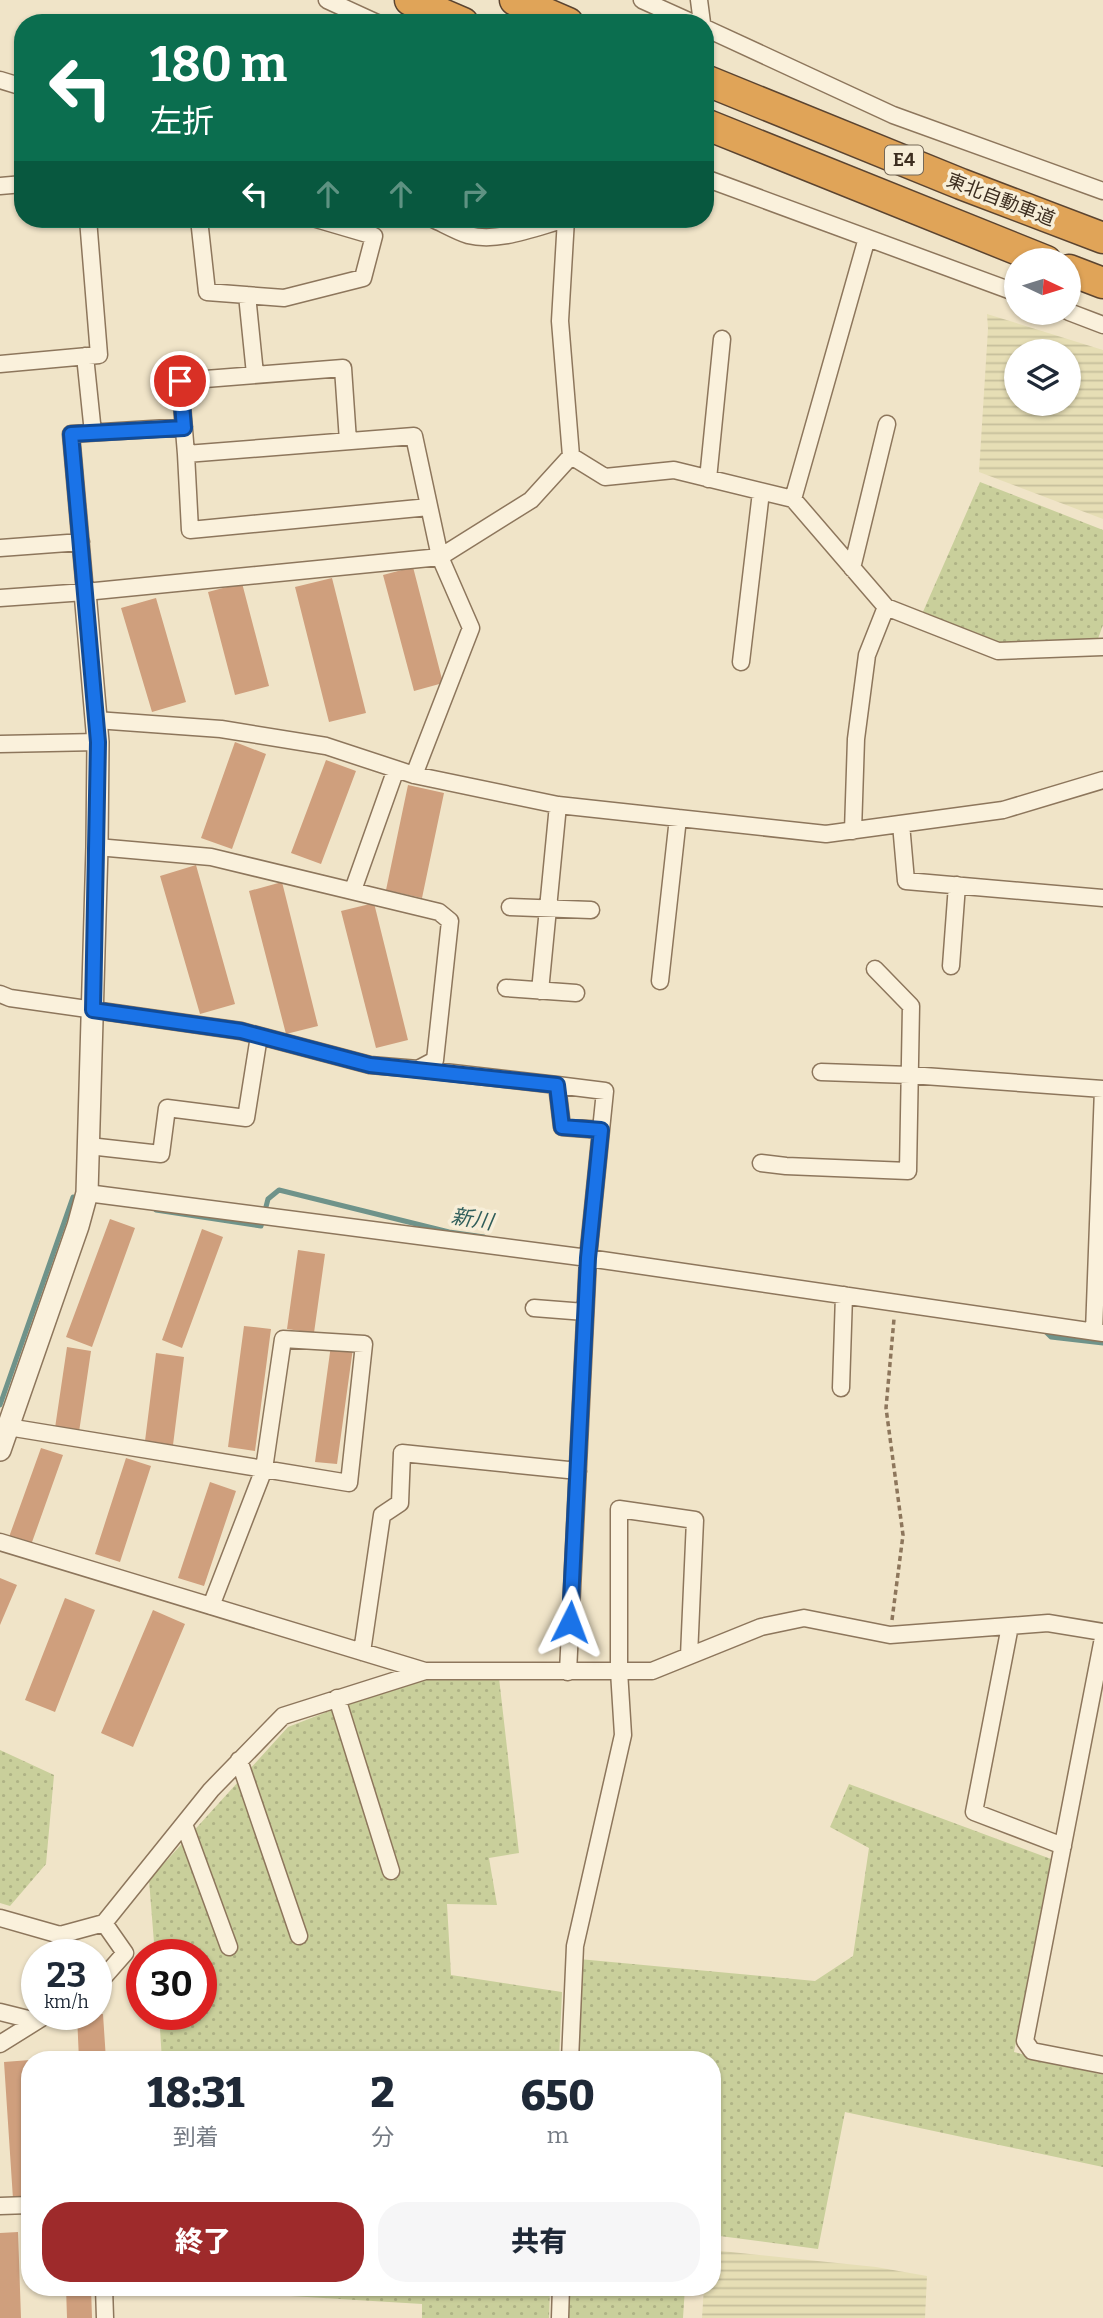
<!DOCTYPE html>
<html lang="ja">
<meta charset="utf-8">
<style>
:root{--surface:#fff;--page:#f6f6f7;--text:#1f2937;--muted:#747a83;--accent:#9e2a2b}
body{margin:0;font-family:Bitter,"Noto Sans JP",serif;background:var(--page);color:var(--text);height:100vh;display:flex;flex-direction:column;font-size:26px;white-space:nowrap}
*{box-sizing:border-box;margin:0}
p{font-size:23px;color:var(--muted)}
.icon{flex:none;width:38px;height:38px;fill:none;stroke:currentColor;stroke-width:2;stroke-linecap:round;stroke-linejoin:round}
.map{position:relative;flex:1;overflow:hidden}
.details{position:absolute;left:21px;top:2051px;width:700px;height:245px;display:flex;flex-direction:column;background:var(--surface);border-radius:28px;box-shadow:0 2px 5px #0004}
.details>*{flex:none}
.top-card{position:absolute;left:14px;top:14px;width:700px;height:214px;border-radius:28px;box-shadow:0 2px 5px #0004;background:#0b6e4f;color:#fff;overflow:hidden}
.needle{width:46px;rotate:94deg}
.fabs{position:absolute;left:1004px;top:248px;display:grid;gap:14px}
.fabs a{display:grid;place-items:center;width:77px;height:77px;border-radius:50%;background:var(--surface);box-shadow:0 2px 5px #0004;font-size:35px}
.speed{position:absolute;left:21px;top:1939px;display:flex;gap:14px;font-size:35px;font-weight:700;text-align:center}
.speed>*{display:grid;place-content:center;width:91px;height:91px;border-radius:50%;background:var(--surface);box-shadow:0 2px 5px #0004;line-height:1}
.speed small{font-size:18px;font-weight:400}
.speed .limit{border:10px solid #d22;background:#fff;color:#111}
.pin{position:absolute;display:grid;place-items:center;width:60px;height:60px;color:#fff;margin:-30px;border:4px solid #fff;border-radius:50%;box-shadow:0 2px 7px #0007}
.me{position:absolute;width:77px;margin:-38px;rotate:3deg;stroke-linejoin:round;filter:drop-shadow(0 0 5px #0008)}
.turn{display:flex;align-items:center;gap:24px;height:147px;padding:0 21px;font-size:32px}
.turn .icon{width:91px;height:91px;stroke-width:2.5}
.turn b{display:block;font-size:49px;line-height:60px}
.lanes{display:flex;align-items:center;height:66px;padding:0 21px;background:#0003;justify-content:center;gap:35px;direction:ltr}
.lanes .off{opacity:.35}
.eta{display:flex;justify-content:space-evenly;align-items:center;height:119px;text-align:center}
.eta b{font-size:42px;font-weight:800;line-height:49px}
.action{display:flex;gap:14px;margin-top:auto;padding:14px 21px}
.action a{flex:1;height:80px;border-radius:28px;background:var(--accent);color:#fff;font-size:28px;font-weight:800;line-height:80px;text-align:center}
.action a+a{background:var(--page);color:var(--text)}
.map>svg:first-child{display:block}
</style>
<div class="map">
<svg width="1103" height="2318" viewBox="0 0 1103 2318">
<defs>
<pattern id="farmland-rules" width="6" height="5" patternUnits="userSpaceOnUse" patternTransform="scale(1.75)"><rect width="6" height="5" fill="#e6deb5"/><path d="M0 2.5h6" fill="none" stroke="#c6bf9b"/></pattern>
<pattern id="grass-dots" width="8" height="8" patternUnits="userSpaceOnUse" patternTransform="scale(1.75)"><rect width="8" height="8" fill="#c9cf9b"/><path d="M2 2h.1M6 6h.1" fill="none" stroke="#aeb285" stroke-width="1.8" stroke-linecap="round"/></pattern>
</defs>
<rect width="100%" height="100%" fill="#f0e4c8"/>
<!-- farmland -->
<path fill="url(#farmland-rules)" fill-rule="evenodd" d="M987,314L1103,350V519L979,472L988,329ZM1017,352H1069V404H1017Z
M712,2250L876,2267L927,2276L925,2318H702L704,2287H712Z"/>
<!-- grass -->
<path fill="url(#grass-dots)" d="M980,482L1103,530V625L1096,644L1003,645L922,614Z
M417,1677L499,1678L519,1853L489,1858L497,1905L447,1904L451,1975L562,1992L559,2060H162L159,2014H201V1955H155L149,1880L288,1727Z
M0,1750L54,1775L46,1864L10,1906L0,1903Z
M849,1784L1051,1859L1014,2052L1103,2075V2167L845,2112L818,2249L712,2235V2060H573L579,1959L815,1981L853,1956L869,1848L830,1827Z
M550,2287L549,2318H422V2304L161,2288Z
M565,2287H685L683,2318H564Z"/>
<g fill="none" stroke-linecap="round" stroke-linejoin="round">
<!-- stream -->
<path stroke="#6f938a" stroke-width="5" d="M156,1210L261,1226L268,1199L279,1190L449,1232L484,1237
M1043,1329L1051,1337L1103,1343
M0,1405L73,1197L81,1198"/>
</g>
<!-- building -->
<path fill="#cf9f7d" d="M413,567L443,683L414,691L383,575Z
M332,578L366,713L329,722L295,587Z
M242,583L269,686L235,695L208,592Z
M156,598L186,702L152,712L121,608Z
M235,742L266,754L232,849L201,838Z
M326,760L356,771L321,864L291,853Z
M408,785L444,793L422,898L386,890Z
M196,865L235,1004L200,1014L160,876Z
M282,882L318,1026L286,1034L249,891Z
M374,903L408,1040L376,1048L341,911Z
M110,1219L135,1228L92,1347L66,1337Z
M202,1229L223,1237L182,1348L162,1340Z
M298,1250L325,1254L314,1333L287,1329Z
M244,1326L271,1329L255,1451L228,1447Z
M331,1345L353,1348L337,1464L315,1462Z
M67,1347L91,1351L79,1432L55,1428Z
M156,1353L184,1357L173,1445L145,1441Z
M41,1448L63,1455L31,1545L9,1537Z
M126,1458L151,1466L120,1562L95,1554Z
M210,1482L236,1491L204,1586L178,1578Z
M0,1578L17,1585L0,1625Z
M65,1598L95,1610L55,1712L25,1700Z
M153,1610L185,1624L133,1747L101,1733Z
M103,2014L106,2060H79L77,2015Z
M30,2060V2198L13,2199L4,2062Z
M18,2232L21,2318H0V2233Z
M66,2287H91L92,2318H67Z"/>
<g fill="none" stroke-linecap="round" stroke-linejoin="round">
<!-- minor casing -->
<g stroke="#8d765c" stroke-width="19">
<path id="minor" d="M327,0L377,23
M642,0L693,23
M699,0L702,23
M705,28L893,115L1103,191
M0,80L23,87
M705,178L1017,293
M0,186L23,184
M199,219L207,292L284,298L363,278L374,236L316,219
M433,219C444,224 456,231 468,235C499,243 536,227 566,219
M566,219L560,321L571,456
M247,295L255,374
M1069,312L1103,325
M85,356L93,433
M0,364L99,355L88,219
M348,441L343,368L180,381L186,454L414,436L440,557L471,628L414,775
M186,454L190,530L429,507
M708,479L722,339
M793,499L867,238
M0,548L81,542
M852,568L887,424
M85,592L71,434L184,427
M0,598L85,592L440,557L531,500L571,456L605,477L674,470L793,499L886,607L998,651L1103,647
M741,662L761,492
M96,720L221,729L326,746L414,775L558,805L826,834L1003,810L1103,780
M0,744L98,742
M901,824L906,881L1103,898
M853,831L856,739L867,655L886,607
M353,890L396,769
M510,907L591,910
M951,966L957,885
M660,981L678,818
M506,988L576,993
M540,991L558,805
M0,994L10,998L241,1031L370,1065L418,1069L435,1060L450,921L439,912L211,857L97,847
M418,1069L557,1085L562,1127L601,1130L588,1258L568,1672
M821,1072L910,1075L1103,1089
M557,1085L605,1091L601,1130
M89,1146L161,1154L167,1108L246,1118L259,1036
M761,1163L786,1166L908,1171L911,1006L875,969
M87,1193L588,1258L1103,1333
M534,1308L585,1312
M1094,1332L1103,1089
M841,1388L844,1295
M8,1427L349,1483L364,1344L283,1339L264,1469L211,1606
M0,1542L425,1671H652L761,1627L804,1618L890,1635L1048,1623L1103,1632
M1010,1626L974,1812L1063,1846
M1103,1638L1025,2041L1032,2051L1103,2065
M362,1652L382,1515L400,1503L402,1453L578,1471
M337,1698L391,1871
M239,1760L299,1936
M184,1824L229,1947
M0,1918L60,1935L104,1923L211,1790L283,1716L425,1671
M96,1986L125,1953L104,1923
M0,2012L36,2021
M0,2044L48,2014
M570,2060L575,1946L623,1735L619,1671V1509L695,1520L689,1656
M0,2206L30,2205
M104,2287L105,2318
M560,2318L561,2287"/>
</g>
<!-- tertiary casing -->
<g stroke="#8d765c" stroke-width="24">
<path id="tertiary" d="M0,1450L78,1226L87,1193L97,847L98,742L85,592"/>
</g>
<!-- motorway casing -->
<g stroke="#5b4430" stroke-width="33">
<path id="motorway" d="M410,0L463,23
M515,0L568,23
M705,80L961,184L1103,238
M705,124L1046,261
M1069,270L1103,283"/>
</g>
<!-- path -->
<path stroke="#8d765c" stroke-width="3.5" stroke-dasharray="5 3.5" stroke-linecap="butt" d="M892,1620L903,1535L886,1408L894,1319"/>
<!-- minor -->
<use href="#minor" stroke="#faf1dc" stroke-width="16"/>
<!-- tertiary -->
<use href="#tertiary" stroke="#faf1dc" stroke-width="21"/>
<!-- motorway -->
<use href="#motorway" stroke="#e0a458" stroke-width="30"/>
</g>
<g fill="none" stroke-linecap="round" stroke-linejoin="round">
<!-- route casing -->
<g stroke="#114b97" stroke-width="18">
<path id="route" d="M180,381L184,428L71,434L98,742L93,1010L241,1031L370,1065L557,1085L562,1127L601,1130L588,1258L570,1622"/>
</g>
<!-- route -->
<use href="#route" stroke="#1a73e8" stroke-width="12"/>
</g>
<g text-anchor="middle" stroke-width="7" stroke-linejoin="round" paint-order="stroke">
<!-- shield labels -->
<rect fill="#f7eed8" stroke="#756857" stroke-width="2" x="885" y="145.5" width="38" height="29" rx="5"/>
<g font-size="18" font-weight="bold" fill="#3d2e20">
<text x="904" y="166">E4</text>
</g>
<!-- street labels -->
<g font-size="19" fill="#3d2e20" stroke="#f7eed8">
<text transform="translate(1001 199) rotate(21)" y="7">東北自動車道</text>
</g>
<!-- water labels -->
<g font-size="21" font-style="italic" fill="#2f5d5a" stroke="#f7eed8">
<text transform="translate(472 1219) rotate(9)" y="7">新川</text>
</g>
</g>
</svg>
<div class="fabs">
<a><svg class="needle" viewBox="-14 -14 28 28"><path d="M0-13l5 13h-10z" fill="#e53935"/><path d="M0 13l5-13h-10z" fill="#747a83"/></svg></a>
<a><svg class="icon" aria-label="layers" viewBox="0 0 24 24"><path d="M12 4l9 5-9 5-9-5zM3 14l9 5 9-5"/></svg></a>
</div>
<div class="speed"><div>23<small>km/h</small></div><div class="limit">30</div></div>
<div class="pin" style="left:180px;top:381px;background:#d93025"><svg class="icon" aria-label="arrive" viewBox="0 0 24 24"><path d="M6 21V4h12l-3 4 3 4H6"/></svg></div>
<svg class="me" style="left:570px;top:1622px" viewBox="-20 -20 40 40"><path d="M0-17L14 15 0 8-14 15z" fill="#1a73e8" stroke="#fff" stroke-width="4"/></svg>
<div class="top-card">
<div class="turn"><svg class="icon" aria-label="left" viewBox="0 0 24 24"><path d="M17 20v-9H6M10 6l-5 5 5 5"/></svg><div><b>180 m</b>左折</div></div>
<div class="lanes"><svg class="icon" aria-label="left" viewBox="0 0 24 24"><path d="M17 20v-9H6M10 6l-5 5 5 5"/></svg><svg class="icon off" aria-label="ahead" viewBox="0 0 24 24"><path d="M12 20V5M6 11l6-6 6 6"/></svg><svg class="icon off" aria-label="ahead" viewBox="0 0 24 24"><path d="M12 20V5M6 11l6-6 6 6"/></svg><svg class="icon off" aria-label="right" viewBox="0 0 24 24"><path d="M7 20v-9h11M14 6l5 5-5 5"/></svg></div>
</div>
<section class="details">
<div class="eta">
<div><b>18:31</b><p>到着</p></div>
<div><b>2</b><p>分</p></div>
<div><b>650</b><p>m</p></div>
</div>
<div class="action"><a>終了</a><a>共有</a></div>
</section>
</div>
